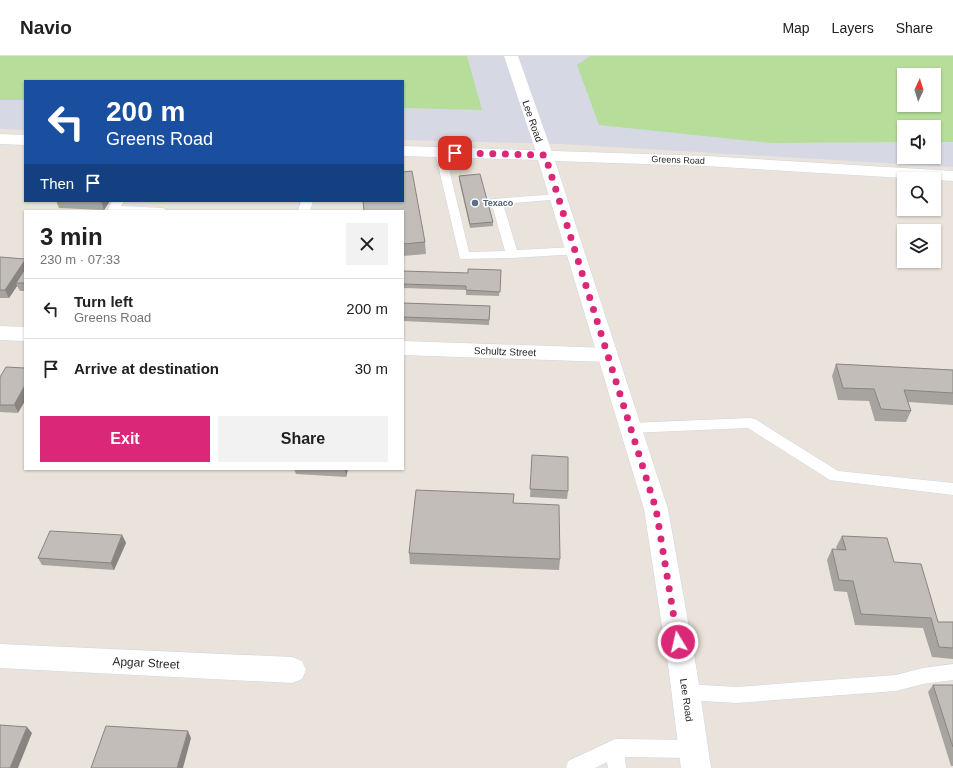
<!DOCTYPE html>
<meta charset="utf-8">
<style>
:root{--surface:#fff;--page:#f2f2f2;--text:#202124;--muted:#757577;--line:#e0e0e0;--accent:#db2777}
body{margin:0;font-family:Helvetica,sans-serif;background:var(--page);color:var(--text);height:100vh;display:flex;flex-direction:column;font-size:15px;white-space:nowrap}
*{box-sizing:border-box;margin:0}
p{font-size:13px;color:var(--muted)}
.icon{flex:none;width:22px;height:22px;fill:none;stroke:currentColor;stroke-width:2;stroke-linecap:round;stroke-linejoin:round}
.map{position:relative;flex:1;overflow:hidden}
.sheet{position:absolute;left:24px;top:154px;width:380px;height:260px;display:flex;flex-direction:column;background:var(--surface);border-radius:0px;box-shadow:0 1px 3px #0004}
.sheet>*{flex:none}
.guide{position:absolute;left:24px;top:24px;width:380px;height:122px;border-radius:0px;box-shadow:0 1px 3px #0004;background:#1a4fa0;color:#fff;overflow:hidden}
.needle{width:26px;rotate:4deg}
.tools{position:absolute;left:897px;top:12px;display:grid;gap:8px}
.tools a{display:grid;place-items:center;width:44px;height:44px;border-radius:0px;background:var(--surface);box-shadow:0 1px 3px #0004;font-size:20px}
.pin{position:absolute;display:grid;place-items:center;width:34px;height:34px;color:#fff;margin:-17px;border-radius:8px;box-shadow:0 2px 6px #0006}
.me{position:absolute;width:44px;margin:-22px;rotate:351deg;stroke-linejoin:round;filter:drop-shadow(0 0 3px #0008)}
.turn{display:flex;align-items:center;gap:14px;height:84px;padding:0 16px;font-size:18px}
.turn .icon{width:52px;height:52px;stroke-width:2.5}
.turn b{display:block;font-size:28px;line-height:34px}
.then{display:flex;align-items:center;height:38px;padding:0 16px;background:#0003;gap:8px;font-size:15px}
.round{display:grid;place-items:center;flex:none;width:42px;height:42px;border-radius:0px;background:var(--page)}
.head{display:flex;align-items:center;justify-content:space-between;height:68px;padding:0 16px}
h1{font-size:24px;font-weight:600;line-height:30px}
.button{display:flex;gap:8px;margin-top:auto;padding:8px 16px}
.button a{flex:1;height:46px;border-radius:0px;background:var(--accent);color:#fff;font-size:16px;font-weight:600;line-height:46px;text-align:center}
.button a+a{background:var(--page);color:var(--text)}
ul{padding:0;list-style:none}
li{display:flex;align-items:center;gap:12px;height:60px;padding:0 16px;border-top:1px solid var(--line)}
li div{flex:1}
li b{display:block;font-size:15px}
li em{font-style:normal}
header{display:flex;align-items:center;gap:24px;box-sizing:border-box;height:56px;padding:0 20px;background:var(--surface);border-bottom:1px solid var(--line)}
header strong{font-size:19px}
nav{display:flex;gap:22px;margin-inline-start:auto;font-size:14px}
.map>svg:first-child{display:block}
</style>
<header>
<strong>Navio</strong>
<nav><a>Map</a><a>Layers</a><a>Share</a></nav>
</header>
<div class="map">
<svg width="953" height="712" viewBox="0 0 953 712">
<rect width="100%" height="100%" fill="#eae3db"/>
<!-- airport -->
<path fill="#d6d9e3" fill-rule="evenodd" d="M0,0H953V111L561,88L403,84V25H25V74L0,73ZM904,19H934V49H904ZM904,71H934V101H904Z"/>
<!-- green -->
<path fill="#b6de9a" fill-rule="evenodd" d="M0,0H467L482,54L403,52V25H25V44H0Z
M590,0H953V86H934V71H904V86L772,87L599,69L577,9ZM904,19H934V49H904Z"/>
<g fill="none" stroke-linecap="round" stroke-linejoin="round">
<!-- service casing -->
<g stroke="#d0d5e1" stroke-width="1">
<path id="service" d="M440,93L445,96L469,196L505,195L491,145L493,143L558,138L564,141L562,143L503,148L517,194L575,191L579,192L581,195L579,198L512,202L460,203L435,96Z
M112,145H124L121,150L163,152L169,155H110L108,153Z
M301,145H313L310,155H298Z
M750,362L755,363L838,415L953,427V439L830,424L748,372L630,377L625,376L623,372L625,368L630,367Z
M953,608V624L923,628L896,635L737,647L686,644L680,642L677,636L680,630L686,628L737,631L896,619L923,612Z
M615,683L693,684L700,687L702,693L700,699L693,702L625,701L626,712H608L607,706L595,712H566L568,705Z"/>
</g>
<!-- minor casing -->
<g stroke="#d0d5e1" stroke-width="1">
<path id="minor" d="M0,270L25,271V285L0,284Z
M403,285L608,292L615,294L618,299L615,304L608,306L403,299Z
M0,588L292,601L302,605L306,614L302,623L292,627L0,612Z"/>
</g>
<!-- tertiary casing -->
<g stroke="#d0d5e1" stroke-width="1">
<path id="tertiary" d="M504,0H518L553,99L551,102L545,104L539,102L537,99Z"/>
</g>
<!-- secondary casing -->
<g stroke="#d0d5e1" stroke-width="1">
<path id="secondary" d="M0,78L25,79V89L0,88Z
M403,90L706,100L953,115V125L706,110L555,105L668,453L697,616L711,712H681L669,616L644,453L538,104L403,100Z"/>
</g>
<!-- service -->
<use href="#service" fill="#fff" fill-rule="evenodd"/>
<!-- minor -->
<use href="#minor" fill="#fff" fill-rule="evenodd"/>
<!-- tertiary -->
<use href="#tertiary" fill="#fff" fill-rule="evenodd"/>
<!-- secondary -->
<use href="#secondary" fill="#fff" fill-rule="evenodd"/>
</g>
<!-- wall -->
<path fill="#a7a39e" d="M459,120L493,166V170L470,172L459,124Z
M56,145H110L104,154L59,152Z
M403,155L425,186L426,198L403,200Z
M0,201L25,203V235H20L17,230L9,242H0Z
M501,214L499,240L466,239V234L403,232V215L468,217Z
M403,247L490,250L489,269L403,265Z
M836,308L953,314V349L908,346L911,355L906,366L875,365L869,345L838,344L832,320Z
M0,321L18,357L0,356Z
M532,399L568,435L567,443L530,441Z
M294,413H348L346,421L296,418Z
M513,447L560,503L559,514L410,508L409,497Z
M122,479L126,487L114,514L42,509L38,502Z
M842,480L894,506L938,566H953V603L932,601L923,572L855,569L847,536L834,535L827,504L832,493H837L836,491Z
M933,629H953V710H951L928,636Z"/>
<!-- shaded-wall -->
<path fill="#888481" d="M101,145H110L104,154Z
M25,204V217L16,227L17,230L9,242L5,234Z
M25,329V345L18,357L14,349Z
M345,413H348L346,421Z
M122,479L126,487L114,514L111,507Z
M27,671L32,677L18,712H10Z
M188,675L191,682L183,712H177Z"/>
<!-- building -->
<path fill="#c2bdb8" stroke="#888481" d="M412,115L425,186L403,188V155H364L363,145H403V116Z
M480,118L493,166L470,168L459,120Z
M0,201L25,203V204L5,234H0Z
M25,213V227H16Z
M468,213L501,214L500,236L466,234V230L403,228V215L468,217Z
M403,247L490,250L489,264L403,261Z
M836,308L953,314V337L904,334L911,355L881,353L874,333L843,332Z
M6,311L25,312V329L14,349H0V321Z
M532,399L568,401V435L530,433Z
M416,434L514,438L513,447L559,449L560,503L409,497Z
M50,475L122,479L111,507L38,502Z
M842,480L887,482L894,506L921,508L938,566H953V592L939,591L931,562L861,558L853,525L839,524L832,493L846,494Z
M933,629H953V691Z
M0,669L27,671L10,712H0Z
M106,670L188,675L177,712H91Z"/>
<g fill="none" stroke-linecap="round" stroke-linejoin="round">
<!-- route -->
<path stroke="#db2777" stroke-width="7" stroke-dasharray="0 12.6" d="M455,97L545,99L656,453L678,586"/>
</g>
<!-- markers -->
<circle fill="#5c6f8a" stroke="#fff" stroke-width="1.5" cx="475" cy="147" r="4"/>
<g text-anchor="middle" stroke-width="3" stroke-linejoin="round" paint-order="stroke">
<!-- far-street labels -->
<g font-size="9" fill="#282828" stroke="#fff">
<text transform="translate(678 104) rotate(2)" y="3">Greens Road</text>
</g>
<!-- far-service labels -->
<g font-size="9" font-weight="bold" fill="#4e5e75" stroke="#fff" text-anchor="start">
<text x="483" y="150">Texaco</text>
</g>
<!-- street labels -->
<g font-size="10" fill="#282828" stroke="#fff">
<text transform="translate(533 65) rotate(71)" y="4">Lee Road</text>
<text transform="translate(505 295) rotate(2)" y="4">Schultz Street</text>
<text transform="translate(687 644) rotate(82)" y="4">Lee Road</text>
</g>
<!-- near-street labels -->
<g font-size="12" fill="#282828" stroke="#fff">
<text transform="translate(146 607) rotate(3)" y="4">Apgar Street</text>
</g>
</g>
</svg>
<div class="tools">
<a><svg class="needle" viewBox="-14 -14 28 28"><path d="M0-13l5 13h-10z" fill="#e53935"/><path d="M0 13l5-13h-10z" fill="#757577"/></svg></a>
<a><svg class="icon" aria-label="sound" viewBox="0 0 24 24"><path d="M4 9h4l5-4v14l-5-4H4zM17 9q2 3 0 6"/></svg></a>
<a><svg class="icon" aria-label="search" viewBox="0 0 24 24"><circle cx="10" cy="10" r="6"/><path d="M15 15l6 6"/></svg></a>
<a><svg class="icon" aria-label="layers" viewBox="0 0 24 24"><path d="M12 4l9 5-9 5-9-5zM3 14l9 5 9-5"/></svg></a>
</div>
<div class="pin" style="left:455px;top:97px;background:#d93025"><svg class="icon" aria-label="arrive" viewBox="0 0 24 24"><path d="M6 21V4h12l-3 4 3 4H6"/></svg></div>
<svg class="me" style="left:678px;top:586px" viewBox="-20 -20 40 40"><circle r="17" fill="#db2777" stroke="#fff" stroke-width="3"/><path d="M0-11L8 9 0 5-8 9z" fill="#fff"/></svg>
<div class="guide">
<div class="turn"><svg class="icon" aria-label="left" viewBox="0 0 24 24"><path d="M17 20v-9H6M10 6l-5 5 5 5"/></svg><div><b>200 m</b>Greens Road</div></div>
<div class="then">Then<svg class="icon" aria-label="arrive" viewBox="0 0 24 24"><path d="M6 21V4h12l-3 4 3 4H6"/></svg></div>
</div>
<section class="sheet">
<div class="head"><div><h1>3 min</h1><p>230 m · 07:33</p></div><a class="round"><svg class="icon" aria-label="close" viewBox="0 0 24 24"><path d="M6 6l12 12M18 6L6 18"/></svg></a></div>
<ul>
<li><svg class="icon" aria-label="left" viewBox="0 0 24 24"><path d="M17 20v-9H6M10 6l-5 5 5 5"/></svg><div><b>Turn left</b><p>Greens Road</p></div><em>200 m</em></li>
<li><svg class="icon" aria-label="arrive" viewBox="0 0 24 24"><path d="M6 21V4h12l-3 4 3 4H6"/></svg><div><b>Arrive at destination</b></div><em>30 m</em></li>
</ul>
<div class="button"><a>Exit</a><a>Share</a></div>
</section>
</div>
